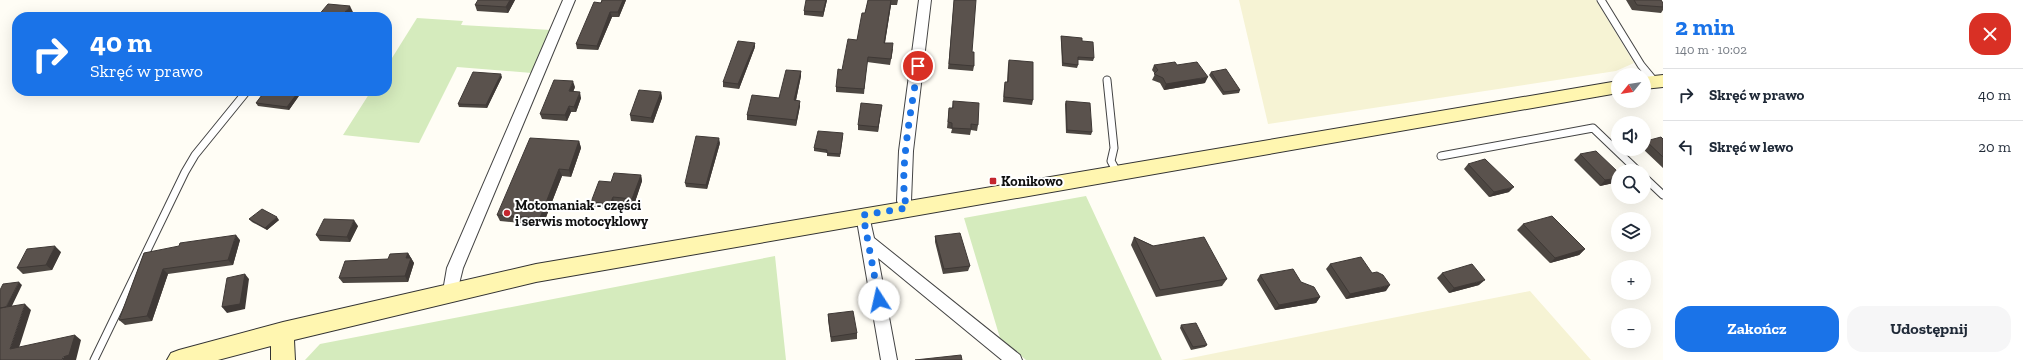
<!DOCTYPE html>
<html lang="pl">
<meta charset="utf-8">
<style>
:root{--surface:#fff;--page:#f6f6f7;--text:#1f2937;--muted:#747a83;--line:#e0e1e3;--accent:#1a73e8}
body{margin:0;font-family:"Zilla Slab",serif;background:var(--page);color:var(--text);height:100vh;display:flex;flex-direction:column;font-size:15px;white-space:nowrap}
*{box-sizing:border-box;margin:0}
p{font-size:13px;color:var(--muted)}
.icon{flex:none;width:22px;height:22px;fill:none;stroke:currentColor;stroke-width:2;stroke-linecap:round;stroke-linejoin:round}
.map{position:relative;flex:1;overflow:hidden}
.panel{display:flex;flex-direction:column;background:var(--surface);width:360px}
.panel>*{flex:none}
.hud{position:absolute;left:12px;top:12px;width:380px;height:84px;border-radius:16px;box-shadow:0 4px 16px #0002;background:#1a73e8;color:#fff;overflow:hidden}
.needle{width:26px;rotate:240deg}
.controls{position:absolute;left:1611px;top:68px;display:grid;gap:8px}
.controls a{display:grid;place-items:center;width:40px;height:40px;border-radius:50%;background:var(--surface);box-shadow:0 4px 16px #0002;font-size:20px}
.pin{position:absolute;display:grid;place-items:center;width:34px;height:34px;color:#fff;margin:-17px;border:2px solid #fff;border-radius:50%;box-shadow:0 1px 4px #0007}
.me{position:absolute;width:44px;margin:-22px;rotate:350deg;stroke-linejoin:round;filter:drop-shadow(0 0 3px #0008)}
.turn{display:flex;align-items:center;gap:14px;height:84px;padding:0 12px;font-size:18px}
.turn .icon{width:52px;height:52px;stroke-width:2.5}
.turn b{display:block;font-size:28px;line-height:34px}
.round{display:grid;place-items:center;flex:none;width:42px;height:42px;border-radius:16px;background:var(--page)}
.head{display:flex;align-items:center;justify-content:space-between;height:68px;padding:0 12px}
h1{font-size:24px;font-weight:800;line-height:30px;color:var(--accent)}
.cta{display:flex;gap:8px;margin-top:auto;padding:8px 12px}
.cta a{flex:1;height:46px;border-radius:16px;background:var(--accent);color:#fff;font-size:16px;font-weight:800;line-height:46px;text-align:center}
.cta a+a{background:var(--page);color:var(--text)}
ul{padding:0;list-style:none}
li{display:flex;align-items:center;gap:12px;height:52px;padding:0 12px;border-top:1px solid var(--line)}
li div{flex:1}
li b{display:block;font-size:15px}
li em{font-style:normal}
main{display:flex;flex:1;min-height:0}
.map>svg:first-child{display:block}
</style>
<main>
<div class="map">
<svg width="1663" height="360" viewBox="0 0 1663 360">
<rect width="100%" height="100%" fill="#fffdf5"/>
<!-- farmland -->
<path fill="#f6f3d4" d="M1239,0H1596L1634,63L1616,71L1268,124Z
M1530,291L1591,360H1181L1351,326Z"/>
<!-- green -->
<path fill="#d5ebbd" d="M417,18L463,21L461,25L551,30L532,73L457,67L419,143L343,135L371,91H387V66Z
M1086,196L1162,360H1026L1000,338L964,218Z
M775,256L786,360H305L320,344Z"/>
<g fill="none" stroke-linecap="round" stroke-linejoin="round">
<!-- lane casing -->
<g stroke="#444" stroke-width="9">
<path id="lane" d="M1601,0L1641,65L1655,82
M1107,80L1114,148L1111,161L1117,172
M1441,156L1593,128L1638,171
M1644,177L1663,195
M94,360L185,172L195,155L247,91"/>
</g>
<!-- street casing -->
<g stroke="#444" stroke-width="2">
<path id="street" d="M563,0H575L463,268L456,296L451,298L446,296L443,291L447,268Z
M919,0H931L913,151L911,201L914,208L912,212L907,214L902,212L897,201L899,151Z
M863,209L868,211L874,238L1020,355L1022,360H1002L878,258L897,360H881L856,215L858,211Z"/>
</g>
<!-- secondary casing -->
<g stroke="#333" stroke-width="2">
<path id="secondary" d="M1663,75V87L1644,89V77Z
M1618,81V93L536,282L294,340L295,360H271V346L218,360H167L171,353L179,350L283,322L536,264Z"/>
</g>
<!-- lane -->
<use href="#lane" stroke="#fff" stroke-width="7"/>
<!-- street -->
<use href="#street" fill="#fff" fill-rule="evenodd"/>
<!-- secondary -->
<use href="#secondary" fill="#fff6b0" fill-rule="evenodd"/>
</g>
<!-- wall -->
<path fill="#4d4742" d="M515,0L508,13L477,11L475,5Z
M602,0H626L619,17H612L598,50L577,49L576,44Z
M827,0L823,17L804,15V11Z
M868,0H898L897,5H891L885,43L893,49L890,65L867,62L864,94L836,92V87L842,70L857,40L865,13Z
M954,0L972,52L974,66L973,71L948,69Z
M1626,0H1661L1663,3V10L1661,13L1632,10Z
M1061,36L1082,41L1094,58L1093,61L1078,60V65L1077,68L1062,66L1061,39Z
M755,47L739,89L723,87V82Z
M1009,60L1033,100L1032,105L1003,102L1004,87L1005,82H1007L1008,65Z
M1154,65H1177L1205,83L1164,90L1160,83L1152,80L1155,74L1152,70Z
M801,71V76L796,100L800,106L796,126L747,120V115L779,98Z
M1211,72L1240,90L1239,93L1223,95L1209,75Z
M502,77L487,108L459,107L458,104Z
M575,87L573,92L581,98L576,112H571L567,121L542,119L540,114Z
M265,91H300L301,93L289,110L258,106L256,103Z
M661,92L662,98L653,123L631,121L630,115Z
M953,101L978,125L977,131L971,130L970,135L951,133L952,129L947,128L949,108H952Z
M1066,101L1092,132L1091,135L1066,133L1065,104Z
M881,111L878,132L858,130V125Z
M843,136L840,157L827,156V153L814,151V148Z
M1663,139V168L1643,149H1644V142L1646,141Z
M579,141L581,148L571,177L562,176L543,225L500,221L497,215Z
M720,143L707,189L686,187L685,183Z
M1580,154L1618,172V182L1600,186L1574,160Z
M1468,164L1509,192L1489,197L1464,169Z
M641,175L642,181L634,205L614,202L612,209L593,207L591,202L611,182Z
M249,219L279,220L267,230L252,222Z
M1523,224L1585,249L1579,255L1550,263L1517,230Z
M358,226L350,242L320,241L316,235Z
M935,236L970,266L968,271L943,274L935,242Z
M1134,237L1227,279L1222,286L1156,297L1131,245Z
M240,240L233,265L168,274L152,321L125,325L119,320L144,253Z
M61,252L52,270L23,274L17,268Z
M408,253L414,263L408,282L343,283L339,278L388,259Z
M1330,264L1386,291L1346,299L1326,269Z
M1442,273L1479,285L1449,293L1437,278Z
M1260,275L1301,282L1320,297L1316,303L1275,310L1257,280Z
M828,314L857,333V339L831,342L828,320Z
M1181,325L1207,345L1205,347L1191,350L1180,328Z"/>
<!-- shaded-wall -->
<path fill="#3f3936" d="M510,0H515L508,13L506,7Z
M623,0H626L619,17L618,12Z
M826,0H827L823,17V12Z
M891,0V5L884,48V43Z
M350,6L353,12L349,17H341Z
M610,12L612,17L598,50L597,46Z
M755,43V47L739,89L738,84Z
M801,71V76L795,105L794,100Z
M501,74L502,77L487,108L486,105Z
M1208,77L1205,83L1164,90L1166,84Z
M573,81L575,87L571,97L569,91Z
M299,91H300L301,93L289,110L287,107Z
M580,92L581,98L576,112L574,107Z
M661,92L662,98L653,123L651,118Z
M800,101V106L796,126V120Z
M882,105L881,111L878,132V127Z
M569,106L571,112L567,121L565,115Z
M719,138L720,143L707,189L706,185Z
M579,141L581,148L571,177L569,170Z
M559,169L562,176L543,225L540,218Z
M641,175L642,181L634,205L632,199Z
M1618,178V182L1600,186L1605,180Z
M1514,187L1509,192L1489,197L1494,192Z
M613,197L614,202L612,209L610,204Z
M277,217L279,220L267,230L265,228Z
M354,220L358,226L350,242L347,237Z
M236,235L240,240L233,265L228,260Z
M55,246L61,252L52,270L46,265Z
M1585,249L1579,255L1550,263L1555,258Z
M408,253L414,263L408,282L405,276L406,258Z
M163,269L168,274L152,321L147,316Z
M245,274L249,279L245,309L227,313L222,307Z
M1485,280L1479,285L1449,293L1454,288Z
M19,282L22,285L10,310L6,307Z
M1390,285L1386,291L1346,299L1350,294Z
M1320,297L1316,303L1275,310L1279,305Z
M25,304L31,310L17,354L10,349Z
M75,335L81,340L76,360H62Z"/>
<!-- building -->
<path fill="#5a524d" stroke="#3f3936" d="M478,0H510L506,7L475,5Z
M602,0H623L618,12H610L597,46L576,44L594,2L601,3Z
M806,0H826L823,12L804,11Z
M868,0H891L884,43H893L891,59L868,57L864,89L836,87L838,69L842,70L848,39L857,40L862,13H865Z
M954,0H976L972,52H974V66L949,64Z
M1634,0H1661L1663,3V7L1637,5Z
M328,4L350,6L341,17H317Z
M1061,36L1082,38V41L1093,42L1094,58L1078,57V65L1063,63Z
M738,41L755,43L738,84L723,82Z
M1009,60L1033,62V100L1004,97L1005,82H1008Z
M1175,62L1177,65L1197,62L1208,77L1166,84L1163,78L1154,74L1158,70L1154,65Z
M1226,69L1240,90L1224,92L1211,72Z
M786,70L801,71L794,100L800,101L796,120L747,115L752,95L779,98Z
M473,72L501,74L486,105L458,104Z
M554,80L573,81L569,91L580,92L574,107L569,106L565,115L540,114Z
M639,90L661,92L651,118L630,115Z
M265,91H299L287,107L256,103Z
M953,101L979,103L978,125L971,124V129L952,128V123L948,122L949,108H953Z
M1066,101L1090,103L1092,132L1067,130Z
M861,103L882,105L878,127L858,125Z
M818,131L843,133L840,154L827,153V150L814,148Z
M696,136L719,138L706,185L685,183Z
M1661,137L1663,139V157L1646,141Z
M530,138L579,141L569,170L559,169L540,218L497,215Z
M1596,151L1618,172V178L1605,180L1580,154Z
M1485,159L1514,187L1494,192L1468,164Z
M614,173L641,175L632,199L613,197L610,204L591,202L599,181L611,182Z
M262,209L277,217L265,228L249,219Z
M1552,216L1585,249L1555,258L1523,224Z
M324,219L354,220L347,237L316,235Z
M960,233L970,266L944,269L935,236Z
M236,235L228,260L163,269L147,316L119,320L144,253L179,246L180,243Z
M1134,237L1153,246L1204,237L1227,279L1160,290Z
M55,246L46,265L17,268L27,249Z
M408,253L406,258H411L405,276L339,278L345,261L388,259L390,254Z
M1361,257L1372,273L1377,272L1383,275L1390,285L1350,294L1330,264Z
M1472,264L1485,280L1454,288L1442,273Z
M1293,269L1301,282L1314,287L1320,297L1279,305L1260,275Z
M245,274L240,304L222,307L227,278Z
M19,282L6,307L0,308V290L3,284Z
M25,304L10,349L75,335L69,355L63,357L62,360H0V308Z
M853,311L857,333L831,337L828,314Z
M1196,323L1207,345L1193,347L1181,325Z
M961,355L962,360H915Z"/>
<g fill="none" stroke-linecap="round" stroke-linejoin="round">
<!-- route -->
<path stroke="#1a73e8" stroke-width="7" stroke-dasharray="0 12.6" d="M879,300L863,215L907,208C897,177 913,101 918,66"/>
</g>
<!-- markers -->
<g fill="#c4262e" stroke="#fff" stroke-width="1.5">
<rect x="989" y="177" width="8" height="8" rx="2"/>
<circle cx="507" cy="213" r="4"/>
</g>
<g text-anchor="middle" stroke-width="4" stroke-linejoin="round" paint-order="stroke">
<!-- poi labels -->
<g font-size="14" font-weight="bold" fill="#111" stroke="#fff" text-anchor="start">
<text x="1001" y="186">Konikowo</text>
<text x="515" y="210">Motomaniak - części<tspan x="515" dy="16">i serwis motocyklowy</tspan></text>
</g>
</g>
</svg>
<div class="controls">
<a><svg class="needle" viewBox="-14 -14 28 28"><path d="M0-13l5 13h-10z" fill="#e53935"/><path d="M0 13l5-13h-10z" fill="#747a83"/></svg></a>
<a><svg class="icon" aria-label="sound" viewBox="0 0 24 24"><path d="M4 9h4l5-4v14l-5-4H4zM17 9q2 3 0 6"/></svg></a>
<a><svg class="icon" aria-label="search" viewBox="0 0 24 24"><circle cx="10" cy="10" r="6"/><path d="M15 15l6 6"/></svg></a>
<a><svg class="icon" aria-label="layers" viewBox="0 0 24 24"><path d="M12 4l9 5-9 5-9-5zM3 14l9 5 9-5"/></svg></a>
<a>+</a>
<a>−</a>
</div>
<div class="pin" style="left:918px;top:66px;background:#d93025"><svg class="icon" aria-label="arrive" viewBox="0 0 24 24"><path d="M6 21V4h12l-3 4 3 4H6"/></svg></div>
<svg class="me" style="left:879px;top:300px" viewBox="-20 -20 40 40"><circle r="19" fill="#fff"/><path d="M0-13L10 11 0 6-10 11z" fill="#1a73e8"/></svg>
<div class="hud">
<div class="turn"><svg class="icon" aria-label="right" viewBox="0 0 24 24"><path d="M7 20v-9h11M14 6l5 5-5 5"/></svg><div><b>40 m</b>Skręć w prawo</div></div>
</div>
</div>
<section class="panel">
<div class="head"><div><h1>2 min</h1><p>140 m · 10:02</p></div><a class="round" style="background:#d93025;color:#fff"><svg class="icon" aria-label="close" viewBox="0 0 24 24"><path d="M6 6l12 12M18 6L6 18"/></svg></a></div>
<ul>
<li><svg class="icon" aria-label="right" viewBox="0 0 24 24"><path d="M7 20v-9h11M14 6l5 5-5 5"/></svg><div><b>Skręć w prawo</b></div><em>40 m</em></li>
<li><svg class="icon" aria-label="left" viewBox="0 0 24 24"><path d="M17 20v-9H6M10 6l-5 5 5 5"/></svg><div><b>Skręć w lewo</b></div><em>20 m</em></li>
</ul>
<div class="cta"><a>Zakończ</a><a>Udostępnij</a></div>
</section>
</main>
